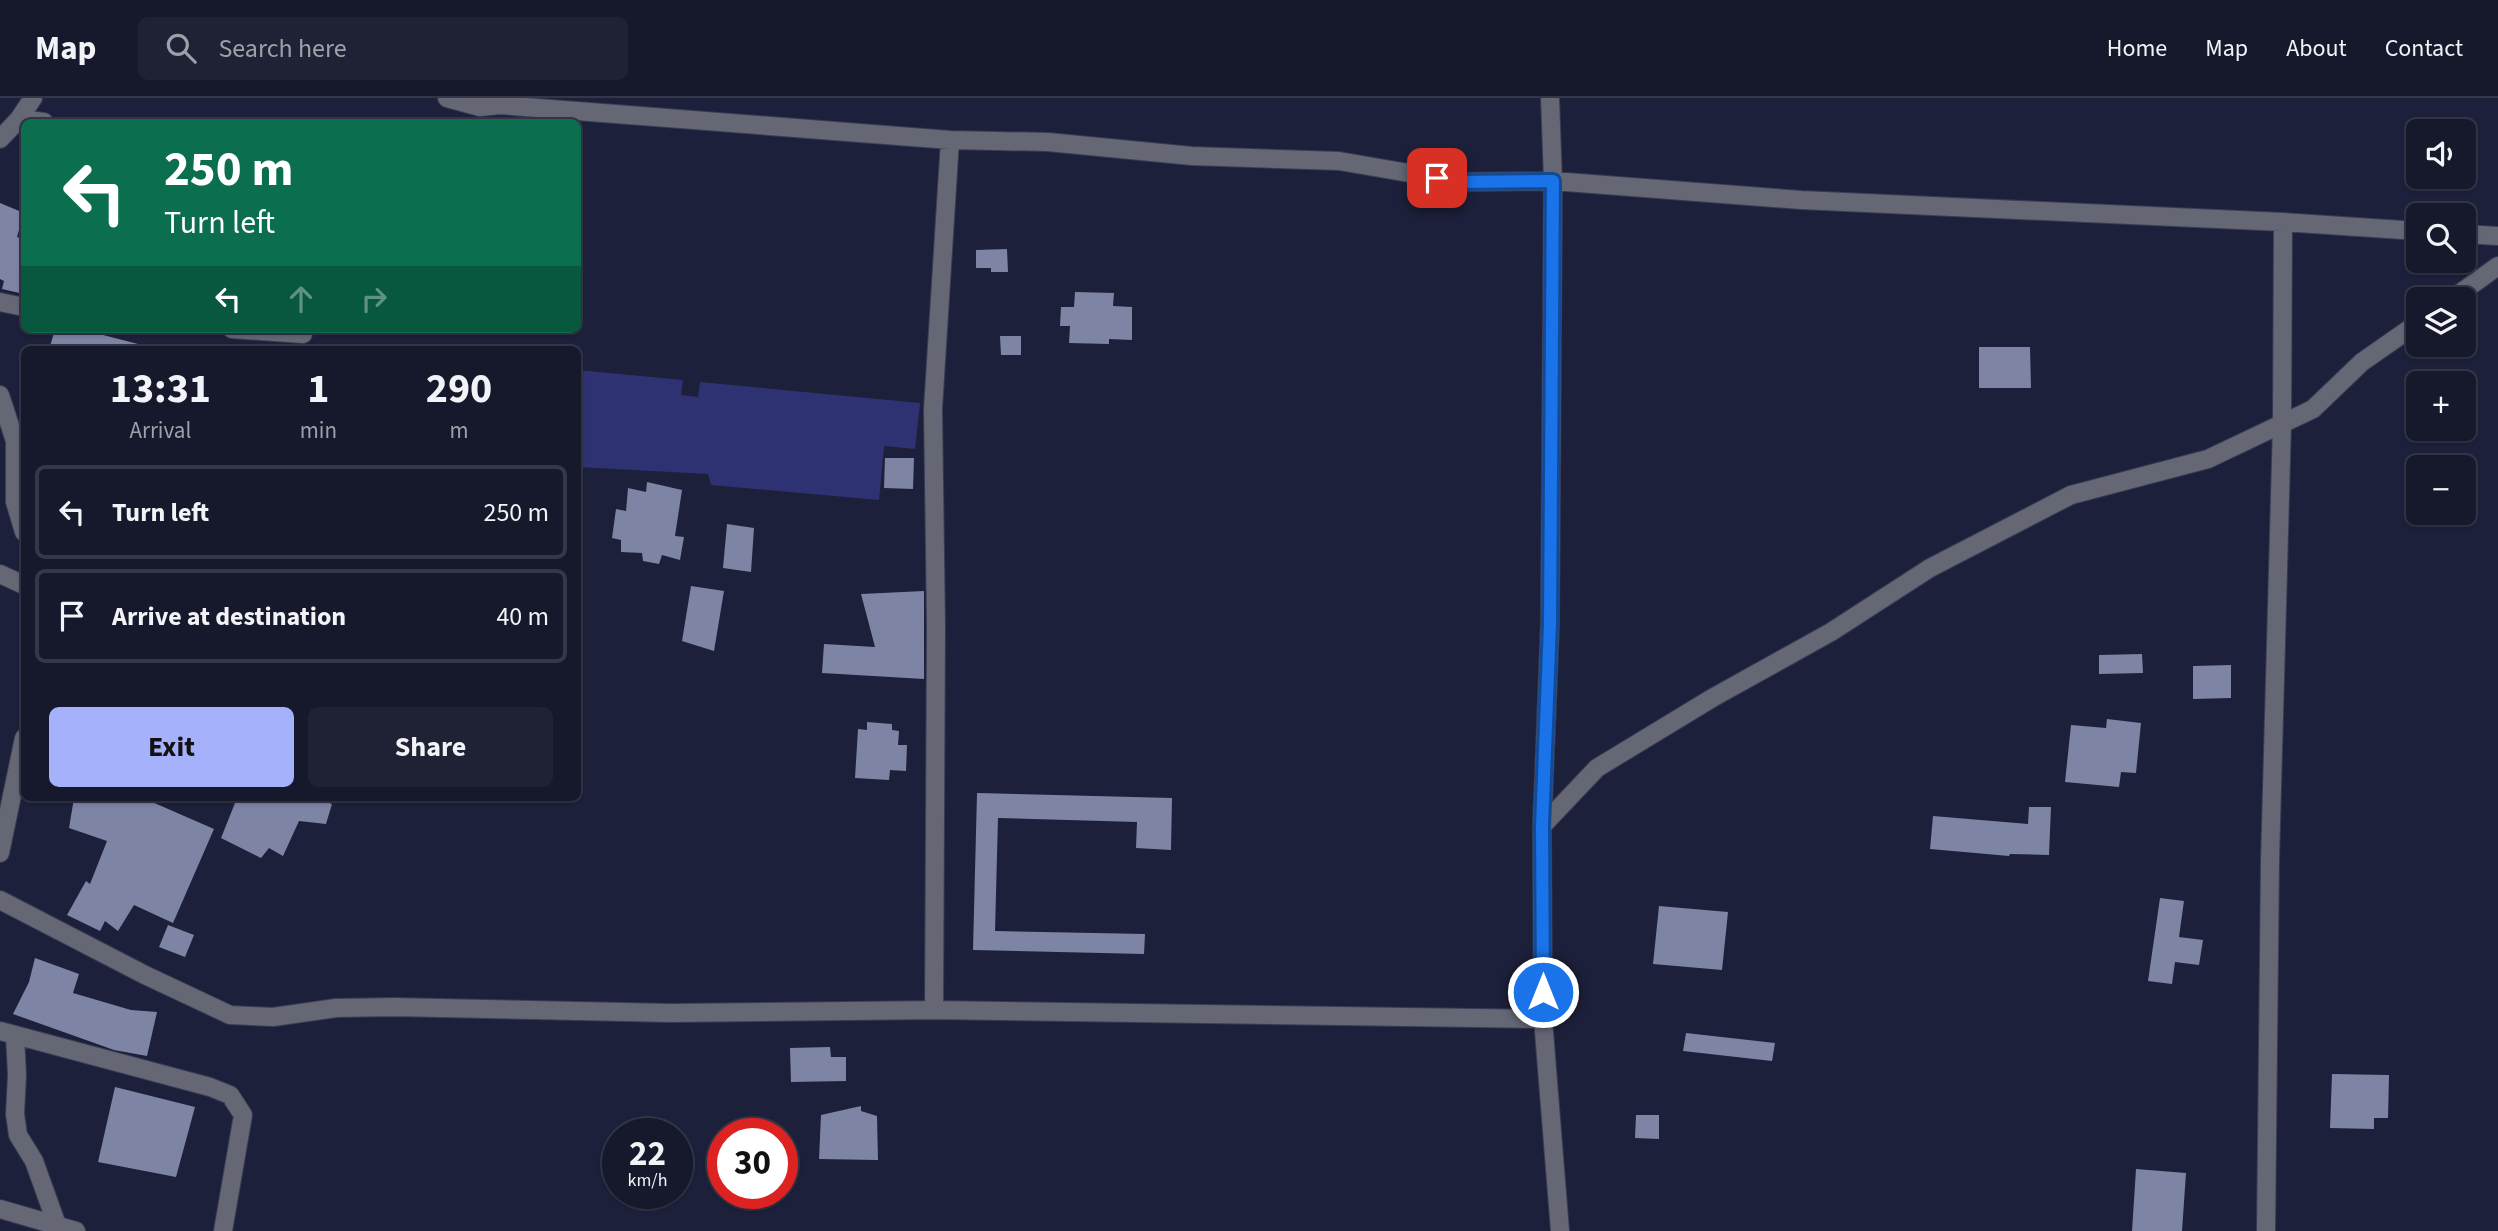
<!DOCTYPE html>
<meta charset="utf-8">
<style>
:root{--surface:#16182c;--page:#1f2134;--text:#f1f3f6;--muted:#9ea0a9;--line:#353748;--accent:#a6b1fc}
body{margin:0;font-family:"Source Sans 3",sans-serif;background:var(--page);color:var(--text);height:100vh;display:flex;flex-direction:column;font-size:26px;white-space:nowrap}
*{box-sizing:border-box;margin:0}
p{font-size:23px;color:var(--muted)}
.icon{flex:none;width:38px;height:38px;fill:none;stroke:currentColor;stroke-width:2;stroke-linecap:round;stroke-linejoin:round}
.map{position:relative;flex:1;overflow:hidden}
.drawer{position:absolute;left:21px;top:248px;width:560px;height:455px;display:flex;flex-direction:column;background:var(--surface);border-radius:10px;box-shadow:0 2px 5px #0004,0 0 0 2px var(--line)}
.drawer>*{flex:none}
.top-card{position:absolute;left:21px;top:21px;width:560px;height:214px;border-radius:10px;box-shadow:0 2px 5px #0004,0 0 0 2px var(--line);background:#0b6e4f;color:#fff;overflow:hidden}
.fabs{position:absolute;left:2406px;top:21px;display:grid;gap:14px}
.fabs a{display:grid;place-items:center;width:70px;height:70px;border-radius:10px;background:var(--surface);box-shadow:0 2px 5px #0004,0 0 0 2px var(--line);font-size:35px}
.speed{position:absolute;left:602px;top:1020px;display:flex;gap:14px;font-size:35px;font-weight:700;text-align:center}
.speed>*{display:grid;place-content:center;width:91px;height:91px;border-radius:50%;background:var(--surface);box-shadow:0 2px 5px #0004,0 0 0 2px var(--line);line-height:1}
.speed small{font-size:18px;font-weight:400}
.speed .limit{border:10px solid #d22;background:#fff;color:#111}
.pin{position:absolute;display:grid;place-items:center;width:60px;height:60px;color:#fff;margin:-30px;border-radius:14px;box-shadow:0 4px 10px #0006}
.me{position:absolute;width:77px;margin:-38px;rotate:0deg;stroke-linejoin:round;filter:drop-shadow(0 0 5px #0008)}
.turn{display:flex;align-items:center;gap:24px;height:147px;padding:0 28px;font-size:32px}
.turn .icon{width:91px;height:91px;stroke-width:2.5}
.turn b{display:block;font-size:49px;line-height:60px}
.lanes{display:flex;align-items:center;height:66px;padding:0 28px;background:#0003;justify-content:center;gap:35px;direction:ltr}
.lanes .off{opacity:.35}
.eta{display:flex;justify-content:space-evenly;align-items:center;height:119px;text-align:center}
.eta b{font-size:42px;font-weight:700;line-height:49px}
.button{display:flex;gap:14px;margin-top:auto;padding:14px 28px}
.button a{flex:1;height:80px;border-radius:10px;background:var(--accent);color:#111;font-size:28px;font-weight:700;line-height:80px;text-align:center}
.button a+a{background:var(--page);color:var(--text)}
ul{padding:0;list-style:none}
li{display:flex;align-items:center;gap:21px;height:94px;margin:0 14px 10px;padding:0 14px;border:4px solid var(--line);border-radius:10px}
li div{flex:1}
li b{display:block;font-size:26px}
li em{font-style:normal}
header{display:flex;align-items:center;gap:42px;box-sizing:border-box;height:98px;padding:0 35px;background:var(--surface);border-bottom:2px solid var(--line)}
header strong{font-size:33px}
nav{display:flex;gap:38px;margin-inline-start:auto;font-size:24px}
.search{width:490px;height:63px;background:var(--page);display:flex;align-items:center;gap:18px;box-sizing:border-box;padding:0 24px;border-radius:10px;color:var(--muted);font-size:26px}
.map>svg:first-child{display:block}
</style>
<header>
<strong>Map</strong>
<div class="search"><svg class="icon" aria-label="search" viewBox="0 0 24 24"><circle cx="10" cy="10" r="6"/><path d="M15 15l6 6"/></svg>Search here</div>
<nav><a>Home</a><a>Map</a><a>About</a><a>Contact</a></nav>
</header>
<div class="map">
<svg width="2498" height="1133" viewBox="0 0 2498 1133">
<rect width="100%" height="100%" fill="#1d203a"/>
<!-- green -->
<path fill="#2f3272" d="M578,272L683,282L681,297L698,299L700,284L920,305L915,351L884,348L879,402L711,387L708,376L578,369Z"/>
<!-- building -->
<path fill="#7e84a4" d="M0,105L24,115L17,139L24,141V196L2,191L4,183L0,181Z
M1007,151L1008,174H991V170H976V152Z
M1075,194L1114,195L1113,208L1132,209V242L1109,241V246L1069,245L1070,228H1060L1061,209H1074Z
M55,231H80L138,246L137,252H49Z
M1000,238H1021V257H1001Z
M1979,249H2030L2031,290H1979Z
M885,360H914L913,391L884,390Z
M647,384L682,392L675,438L684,439L680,462L662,457L659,466L643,463L642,455L621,454V442L612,440L616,411L626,413L628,390L646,394Z
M727,426L754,430L751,474L723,470Z
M691,488L724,493L714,553L682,543Z
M924,493V581L822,575L824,546L875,549L861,496Z
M2142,556L2143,575L2099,576V557Z
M2231,567V600L2193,601V568Z
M2107,621L2141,625L2136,675L2121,674L2119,689L2065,684L2071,627L2106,630Z
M867,624L892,626V632L899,633L898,647H907L906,673L890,672L889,682L855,680L858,631L867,632Z
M977,695L1172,700L1171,752L1136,750L1137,724L998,720L995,833L1145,836L1144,856L973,852Z
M74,700H143L214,731L173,825L134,807L118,833L105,823L100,833L67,817L86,783L90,786L107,743L69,730Z
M237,700H315L332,706L326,726L299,723L283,758L269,750L261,760L221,740Z
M2029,709H2051L2049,757L2010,756L2009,758L1930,751L1933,718L2028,726Z
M2160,800L2184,803L2179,839L2203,842L2199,867L2175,864L2172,886L2148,883Z
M1659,808L1728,814L1722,872L1653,866Z
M168,827L194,837L185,859L159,849Z
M35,860L79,876L73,895L131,912L157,914L147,958L114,952L13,916L29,884Z
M1686,935L1775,945L1772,963L1683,953Z
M830,949L831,959H846V983L791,984L790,950Z
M2332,976L2389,977L2388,1020H2374V1031L2330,1030Z
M115,989L195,1009L176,1079L98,1064Z
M861,1008V1013L877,1018L878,1062L819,1061L821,1017Z
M1636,1017H1659V1041L1635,1040Z
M2136,1071L2186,1075L2182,1133H2132Z"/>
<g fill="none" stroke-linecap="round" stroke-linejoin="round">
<!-- minor casing -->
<g stroke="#393c55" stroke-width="20">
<path id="minor" d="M447,0L480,9L500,7L950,42L1048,44L1192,58L1339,63L1461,84L1553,83L1801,102L2283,124L2418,133
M1550,0L1553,83L1550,526L1542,728L1543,921L1560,1133
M19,21L44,24
M0,41L19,21L33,0
M2464,136L2498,138
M2452,201L2498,168
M0,204L24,209
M232,231L303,236
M0,297L15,343V404L24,434
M0,476L24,487
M1542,728L1597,670L1714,599L1831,534L1930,470L2071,397L2208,361L2313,311L2362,264L2418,225
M0,755L24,640
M0,802L145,877L230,917L273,919L336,910L394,909L671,915L934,912L1543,921
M934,912L936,528L933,311L950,42
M0,933L210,989L230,997L243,1017L223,1133
M15,938L17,977L15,1016L18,1037L34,1063L57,1127
M0,1111L76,1133
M2266,1133L2270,763L2282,326L2283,124"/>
</g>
<!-- minor -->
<use href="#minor" stroke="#656775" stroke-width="18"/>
</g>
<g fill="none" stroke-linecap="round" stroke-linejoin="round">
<!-- route casing -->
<g stroke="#114b97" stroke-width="18">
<path id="route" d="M1437,80L1461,84L1553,83L1550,526L1542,728L1543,894"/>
</g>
<!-- route -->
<use href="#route" stroke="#1a73e8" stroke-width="12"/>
</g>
</svg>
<div class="fabs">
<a><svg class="icon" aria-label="sound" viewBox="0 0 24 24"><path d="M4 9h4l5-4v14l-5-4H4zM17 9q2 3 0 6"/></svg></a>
<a><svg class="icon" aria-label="search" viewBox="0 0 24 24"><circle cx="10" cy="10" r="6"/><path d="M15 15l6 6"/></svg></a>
<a><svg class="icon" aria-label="layers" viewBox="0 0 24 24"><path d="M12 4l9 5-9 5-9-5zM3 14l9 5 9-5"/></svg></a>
<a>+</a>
<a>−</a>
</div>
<div class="speed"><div>22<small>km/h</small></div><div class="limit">30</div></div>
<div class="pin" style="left:1437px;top:80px;background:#d93025"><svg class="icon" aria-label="arrive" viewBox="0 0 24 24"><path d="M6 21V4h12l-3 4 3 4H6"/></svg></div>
<svg class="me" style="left:1543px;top:894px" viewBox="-20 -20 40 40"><circle r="17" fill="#1a73e8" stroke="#fff" stroke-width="3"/><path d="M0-11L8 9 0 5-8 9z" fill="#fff"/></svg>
<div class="top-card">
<div class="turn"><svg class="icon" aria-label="left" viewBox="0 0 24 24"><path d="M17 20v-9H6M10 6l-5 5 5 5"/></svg><div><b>250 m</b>Turn left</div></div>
<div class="lanes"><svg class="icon" aria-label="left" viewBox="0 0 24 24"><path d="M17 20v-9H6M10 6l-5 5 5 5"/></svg><svg class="icon off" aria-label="ahead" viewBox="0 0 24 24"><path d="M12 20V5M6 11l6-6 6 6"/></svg><svg class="icon off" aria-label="right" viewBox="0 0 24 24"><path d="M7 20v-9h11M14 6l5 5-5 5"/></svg></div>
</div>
<section class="drawer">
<div class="eta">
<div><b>13:31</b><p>Arrival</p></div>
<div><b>1</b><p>min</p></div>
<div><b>290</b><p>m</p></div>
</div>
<ul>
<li><svg class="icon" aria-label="left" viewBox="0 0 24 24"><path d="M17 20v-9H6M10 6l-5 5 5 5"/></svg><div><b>Turn left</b></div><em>250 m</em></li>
<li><svg class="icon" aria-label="arrive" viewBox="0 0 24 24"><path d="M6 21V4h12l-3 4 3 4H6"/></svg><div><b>Arrive at destination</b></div><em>40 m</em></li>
</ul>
<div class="button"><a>Exit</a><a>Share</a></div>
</section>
</div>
